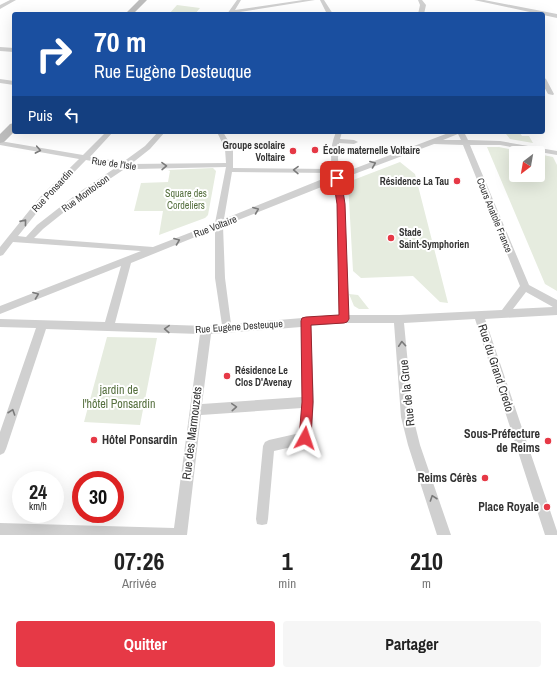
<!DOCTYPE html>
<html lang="fr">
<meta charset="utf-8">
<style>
:root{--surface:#fff;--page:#f6f6f6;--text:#222;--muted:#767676;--accent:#e63946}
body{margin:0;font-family:"Archivo Narrow",sans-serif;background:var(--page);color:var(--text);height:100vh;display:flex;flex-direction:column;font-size:15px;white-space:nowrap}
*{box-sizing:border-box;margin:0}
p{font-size:13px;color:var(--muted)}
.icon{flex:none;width:22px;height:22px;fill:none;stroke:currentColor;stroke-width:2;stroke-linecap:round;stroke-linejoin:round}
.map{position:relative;height:535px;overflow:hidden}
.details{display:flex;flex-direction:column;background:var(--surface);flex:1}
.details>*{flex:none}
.top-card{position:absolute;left:12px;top:12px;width:533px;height:122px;border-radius:4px;box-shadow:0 4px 16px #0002;background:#1a4fa0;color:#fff;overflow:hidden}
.needle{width:26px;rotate:211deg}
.buttons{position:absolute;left:509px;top:146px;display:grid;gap:8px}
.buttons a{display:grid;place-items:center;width:36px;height:36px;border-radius:4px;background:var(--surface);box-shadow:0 4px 16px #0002;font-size:20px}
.speed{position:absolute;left:12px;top:471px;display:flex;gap:8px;font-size:20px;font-weight:700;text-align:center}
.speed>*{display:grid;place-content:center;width:52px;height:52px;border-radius:50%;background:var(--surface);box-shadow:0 4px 16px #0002;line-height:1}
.speed small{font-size:10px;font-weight:400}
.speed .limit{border:6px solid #d22;background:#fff;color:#111}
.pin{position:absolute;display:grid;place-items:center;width:34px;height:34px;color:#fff;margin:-17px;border-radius:8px;box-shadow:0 2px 6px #0006}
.me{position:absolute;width:44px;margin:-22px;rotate:5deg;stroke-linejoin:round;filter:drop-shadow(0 0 3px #0008)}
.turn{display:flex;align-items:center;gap:14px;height:84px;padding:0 16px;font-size:18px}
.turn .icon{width:52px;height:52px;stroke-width:2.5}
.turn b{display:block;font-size:28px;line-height:34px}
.then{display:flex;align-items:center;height:38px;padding:0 16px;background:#0003;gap:8px;font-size:15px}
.eta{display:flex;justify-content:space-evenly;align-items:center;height:68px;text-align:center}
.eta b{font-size:24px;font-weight:700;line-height:28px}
.cta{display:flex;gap:8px;margin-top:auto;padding:8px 16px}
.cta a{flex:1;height:46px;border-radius:4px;background:var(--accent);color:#fff;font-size:16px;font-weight:700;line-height:46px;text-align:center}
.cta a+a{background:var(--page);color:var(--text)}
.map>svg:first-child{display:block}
</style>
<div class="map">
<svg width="557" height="535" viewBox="0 0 557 535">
<rect width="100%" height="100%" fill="#fff"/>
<!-- green -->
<path fill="#e6ecdf" d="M177,5L200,8L195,14H169Z
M520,133L522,136H529L533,143L510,139L506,134Z
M487,147H499L530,153H516V175H538V154L553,157L557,165V291L545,284Z
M400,162L415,174L448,303L440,302L413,276L361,278L353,271L348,182Z
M213,168L216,171L208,215L205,218L159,235L163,211H134L141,183L168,182L170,171L168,170Z
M349,294L358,295L369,309H359L354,306Z
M107,337L157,338L140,425L84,422Z"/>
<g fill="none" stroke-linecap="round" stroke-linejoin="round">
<!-- street -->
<path fill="#d0d0d0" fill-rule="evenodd" d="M10,0H16L0,9V5Z
M237,0H241L235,10L303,0H315L227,14Z
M320,0H324L333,14H327Z
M418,0H422L426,5L424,14H418L420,5Z
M474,0H484L557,14V18Z
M0,47L14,48V52L0,51Z
M543,77L546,79L554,94L553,95L548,94L543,85Z
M0,79L14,81V85L0,83Z
M106,132H113L90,157L123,162L145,146L158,132H165L150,149L131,164L226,163L225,149L217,132H223L233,149V168L332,169C330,155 331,144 336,132H342L340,139L354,140L358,142L354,144L339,143L338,159L340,174L451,132H464L468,140L500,141L557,151V155L500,145H470L529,285L557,300V315L485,319L557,531V535H545L475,319L404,323L413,417L420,445L451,535H437L408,445L401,417L394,323H344L311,326L314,402L311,438L309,442L305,444L274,451L268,519L267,524L262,525L257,524L256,519L263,446L265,442L269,440L300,433L302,408L201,415L187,535H0V523L174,528L200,334L46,329L6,449L4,453L0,455V432L36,328L0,327V319L105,322L121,266L0,314V306L141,251L13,242L3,255L0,256V247L8,237L41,196L79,159L0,145V141L83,155ZM458,134L461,140H443ZM434,144L463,145L520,286L502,310L399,315H349L345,204L341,179ZM86,160L118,166L78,193L37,225L26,237L18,236L47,200ZM226,167L215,223L153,247L34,238L43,229L83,197L126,168L136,169ZM232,172L332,173L333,177L320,180L224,219ZM334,182L337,204L339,315L231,324L225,278L223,226ZM215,229V278L222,325L206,326L115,323L131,263ZM526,292L553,307L513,309ZM301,327L302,397L202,404L211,334Z"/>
<!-- secondary -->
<path fill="#bdbdbd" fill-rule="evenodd" d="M139,0H147L133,14H125Z
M14,123V132L4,142L0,143V134L10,124Z"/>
</g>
<!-- one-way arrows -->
<defs><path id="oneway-chevron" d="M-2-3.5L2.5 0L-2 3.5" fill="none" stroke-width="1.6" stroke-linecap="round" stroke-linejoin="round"/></defs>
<g stroke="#7a7a7a">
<use href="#oneway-chevron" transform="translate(38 150) rotate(11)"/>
<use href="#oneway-chevron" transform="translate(373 164) rotate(-21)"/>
<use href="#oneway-chevron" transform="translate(164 166) rotate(-1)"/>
<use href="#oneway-chevron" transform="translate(296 170) rotate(-179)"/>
<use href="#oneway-chevron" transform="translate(256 210) rotate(-22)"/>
<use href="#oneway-chevron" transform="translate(24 222) rotate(-51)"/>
<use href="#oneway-chevron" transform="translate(177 241) rotate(-21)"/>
<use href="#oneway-chevron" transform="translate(36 295) rotate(-21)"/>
<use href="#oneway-chevron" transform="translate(167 329) rotate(-178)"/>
<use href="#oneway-chevron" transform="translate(402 344) rotate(-94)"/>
<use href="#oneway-chevron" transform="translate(234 407) rotate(-4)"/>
<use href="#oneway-chevron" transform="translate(12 412) rotate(-71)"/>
<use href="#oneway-chevron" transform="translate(433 498) rotate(-109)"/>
</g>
<!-- route -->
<path fill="#e63946" stroke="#96252e" d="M337,176L341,178L345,204L349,319L347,322L344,323L311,325L313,402L311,438L309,442L305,443L301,442L299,438L302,402L301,321L302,318L306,317L339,315L337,204L333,178Z"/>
<!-- markers -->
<g fill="#e63946" stroke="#fff" stroke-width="1.5">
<circle cx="315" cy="150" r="4"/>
<circle cx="293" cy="151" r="4"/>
<circle cx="457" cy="181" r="4"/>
<circle cx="391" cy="238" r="4"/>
<circle cx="227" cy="376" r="4"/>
<circle cx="94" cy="440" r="4"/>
<circle cx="548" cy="441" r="4"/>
<circle cx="485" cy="478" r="4"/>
<circle cx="547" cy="507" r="4"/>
</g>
<g text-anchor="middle" stroke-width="4" stroke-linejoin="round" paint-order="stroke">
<!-- poi labels -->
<g font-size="10" font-weight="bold" fill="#333" stroke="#fff" text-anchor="start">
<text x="285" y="149" text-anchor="end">Groupe scolaire<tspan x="285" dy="12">Voltaire</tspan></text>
<text x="323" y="154">École maternelle Voltaire</text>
<text x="449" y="185" text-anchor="end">Résidence La Tau</text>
<text x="399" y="236">Stade<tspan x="399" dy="12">Saint-Symphorien</tspan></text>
<text x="235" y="374">Résidence Le<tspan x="235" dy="12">Clos D'Avenay</tspan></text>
</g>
<!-- street labels -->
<g font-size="10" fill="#333" stroke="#fff">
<text transform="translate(114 163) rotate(8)" y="4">Rue de l'Isle</text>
<text transform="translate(52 190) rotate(-47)" y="4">Rue Ponsardin</text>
<text transform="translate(85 193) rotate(-36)" y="4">Rue Montoison</text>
<text transform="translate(495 215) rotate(68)" y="4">Cours Anatole France</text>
<text transform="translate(215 226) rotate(-21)" y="4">Rue Voltaire</text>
<text transform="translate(239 326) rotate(-4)" y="4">Rue Eugène Desteuque</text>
</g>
<!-- park labels -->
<g font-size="10" fill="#56703f" stroke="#fff">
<text x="186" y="197">Square des<tspan x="186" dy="12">Cordeliers</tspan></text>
</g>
<!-- near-street labels -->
<g font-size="12" fill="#333" stroke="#fff">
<text transform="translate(496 368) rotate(72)" y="4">Rue du Grand Credo</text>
<text transform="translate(407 393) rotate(-96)" y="4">Rue de la Grue</text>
<text transform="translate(192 433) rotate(-83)" y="4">Rue des Marmouzets</text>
</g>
<!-- near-park labels -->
<g font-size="12" fill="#56703f" stroke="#fff">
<text x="119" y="394">jardin de<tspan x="119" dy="14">l'hôtel Ponsardin</tspan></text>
</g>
<!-- near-poi labels -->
<g font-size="12" font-weight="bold" fill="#333" stroke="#fff" text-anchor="end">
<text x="540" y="438">Sous-Préfecture<tspan x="540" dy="14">de Reims</tspan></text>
<text x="102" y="444" text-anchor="start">Hôtel Ponsardin</text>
<text x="477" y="482">Reims Cérès</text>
<text x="539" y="511">Place Royale</text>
</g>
</g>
</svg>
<div class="buttons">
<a><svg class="needle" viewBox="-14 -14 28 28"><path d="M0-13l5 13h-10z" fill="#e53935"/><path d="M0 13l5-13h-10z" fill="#767676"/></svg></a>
</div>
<div class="speed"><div>24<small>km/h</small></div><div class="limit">30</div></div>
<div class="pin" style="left:337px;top:178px;background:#d93025"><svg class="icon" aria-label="arrive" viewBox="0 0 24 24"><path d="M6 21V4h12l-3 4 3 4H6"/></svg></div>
<svg class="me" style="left:305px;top:438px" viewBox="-20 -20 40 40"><path d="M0-17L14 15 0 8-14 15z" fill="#e63946" stroke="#fff" stroke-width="4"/></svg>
<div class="top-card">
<div class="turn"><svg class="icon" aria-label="right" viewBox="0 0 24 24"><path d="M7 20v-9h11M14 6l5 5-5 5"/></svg><div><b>70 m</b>Rue Eugène Desteuque</div></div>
<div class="then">Puis<svg class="icon" aria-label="left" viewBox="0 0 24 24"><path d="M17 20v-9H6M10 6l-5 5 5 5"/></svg></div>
</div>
</div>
<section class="details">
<div class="eta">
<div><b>07:26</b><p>Arrivée</p></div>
<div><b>1</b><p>min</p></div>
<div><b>210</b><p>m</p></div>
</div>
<div class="cta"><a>Quitter</a><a>Partager</a></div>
</section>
